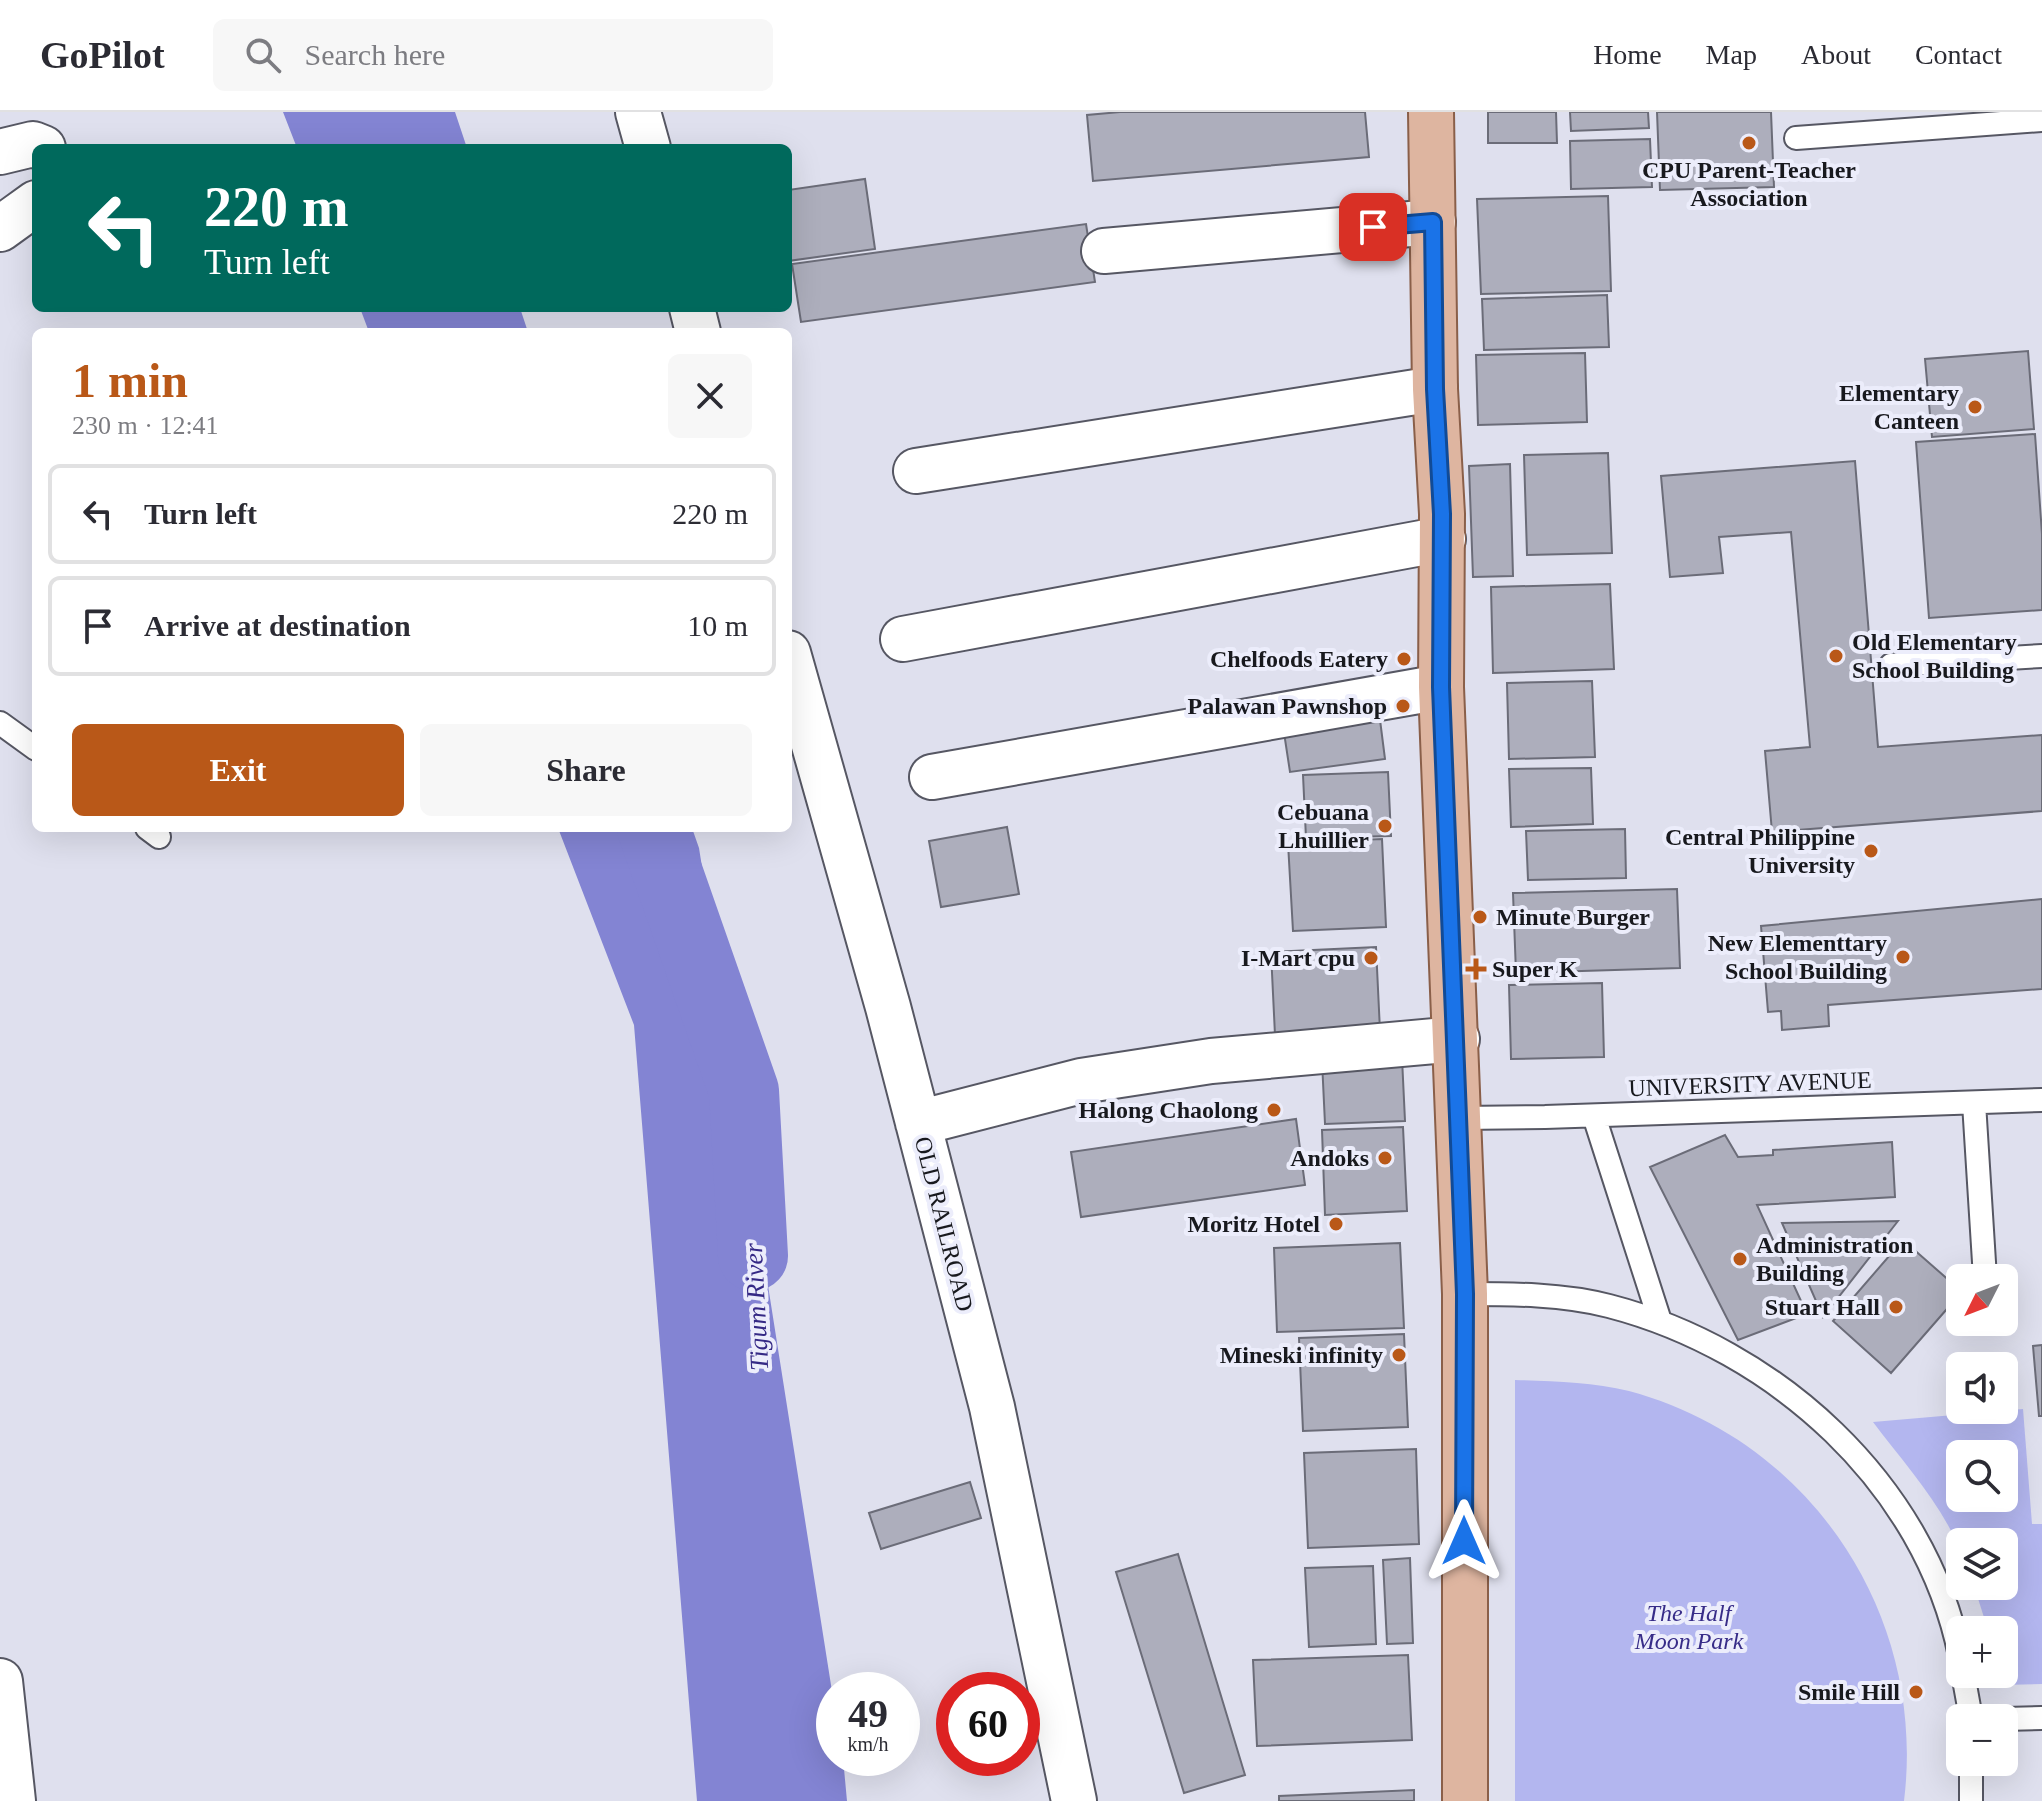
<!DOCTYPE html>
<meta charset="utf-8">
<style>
:root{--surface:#fff;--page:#f7f7f7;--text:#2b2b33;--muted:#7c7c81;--line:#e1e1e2;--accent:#b95818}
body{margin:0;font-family:"Times New Roman",serif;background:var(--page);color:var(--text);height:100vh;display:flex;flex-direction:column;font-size:30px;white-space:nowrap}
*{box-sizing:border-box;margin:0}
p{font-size:26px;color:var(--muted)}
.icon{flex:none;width:44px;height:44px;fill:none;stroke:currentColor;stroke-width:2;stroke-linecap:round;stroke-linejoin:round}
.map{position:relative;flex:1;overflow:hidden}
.drawer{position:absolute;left:32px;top:216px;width:760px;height:504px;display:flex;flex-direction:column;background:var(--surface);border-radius:12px;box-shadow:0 8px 32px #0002}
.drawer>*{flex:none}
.guide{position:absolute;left:32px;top:32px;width:760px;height:168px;border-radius:12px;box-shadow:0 8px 32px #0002;background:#00695c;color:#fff;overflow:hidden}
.needle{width:52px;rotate:228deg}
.fabs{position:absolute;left:1946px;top:1152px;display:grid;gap:16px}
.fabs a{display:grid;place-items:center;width:72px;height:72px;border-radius:12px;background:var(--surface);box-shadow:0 8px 32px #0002;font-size:40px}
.speed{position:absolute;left:816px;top:1560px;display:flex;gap:16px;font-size:40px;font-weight:700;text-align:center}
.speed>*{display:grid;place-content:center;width:104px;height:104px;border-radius:50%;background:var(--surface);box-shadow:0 8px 32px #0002;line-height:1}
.speed small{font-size:20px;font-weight:400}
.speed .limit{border:12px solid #d22;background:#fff;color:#111}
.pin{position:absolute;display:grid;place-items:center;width:68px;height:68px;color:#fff;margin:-34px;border-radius:16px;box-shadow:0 4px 12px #0006}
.me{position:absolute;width:88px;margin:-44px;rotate:0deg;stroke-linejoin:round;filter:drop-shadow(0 0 6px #0008)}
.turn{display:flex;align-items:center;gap:28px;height:168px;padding:0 40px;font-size:36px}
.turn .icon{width:104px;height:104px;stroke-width:2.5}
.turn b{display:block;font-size:56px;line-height:68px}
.round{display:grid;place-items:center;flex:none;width:84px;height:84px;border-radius:12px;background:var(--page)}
.headline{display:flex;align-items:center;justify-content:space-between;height:136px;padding:0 40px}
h1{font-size:48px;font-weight:800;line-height:60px;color:var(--accent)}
.cta{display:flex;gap:16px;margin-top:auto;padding:16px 40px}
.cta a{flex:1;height:92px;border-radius:12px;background:var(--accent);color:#fff;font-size:32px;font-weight:800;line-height:92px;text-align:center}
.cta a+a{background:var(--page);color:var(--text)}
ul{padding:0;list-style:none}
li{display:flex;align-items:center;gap:24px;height:100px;margin:0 16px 12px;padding:0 24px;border:4px solid var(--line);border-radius:12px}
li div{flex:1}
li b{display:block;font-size:30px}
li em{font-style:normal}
header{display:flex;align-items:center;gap:48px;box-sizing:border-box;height:112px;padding:0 40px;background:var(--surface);border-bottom:2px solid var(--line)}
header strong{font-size:38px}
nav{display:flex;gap:44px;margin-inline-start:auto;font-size:28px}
.search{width:560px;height:72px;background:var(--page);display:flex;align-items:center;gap:20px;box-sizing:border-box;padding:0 28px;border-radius:12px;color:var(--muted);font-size:30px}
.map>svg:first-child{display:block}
</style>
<header>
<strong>GoPilot</strong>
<div class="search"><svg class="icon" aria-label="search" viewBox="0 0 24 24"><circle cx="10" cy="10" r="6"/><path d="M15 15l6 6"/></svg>Search here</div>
<nav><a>Home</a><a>Map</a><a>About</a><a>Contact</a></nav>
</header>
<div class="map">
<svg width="2042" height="1689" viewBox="0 0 2042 1689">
<rect width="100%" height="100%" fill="#dfe0ee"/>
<!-- green -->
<path fill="#b3b6ef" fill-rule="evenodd" d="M1515,1268C1553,1269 1592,1270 1629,1279C1811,1328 1927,1503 1904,1689H1515Z
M2023,1297L2032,1412H2042V1572L2001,1573L1999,1562H2004V1518H1988L1974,1474H2004V1430H1960V1438C1941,1391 1903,1350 1873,1310ZM1960,1342H2004V1386H1960Z"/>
<!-- water -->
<path fill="#8384d3" d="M283,0H455L467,36H297Z
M360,196H520L528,220H369Z
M558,716H692L699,736L834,1592V1646H843L847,1689H697L634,913Z"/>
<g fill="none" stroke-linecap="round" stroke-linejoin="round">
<!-- river -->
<path stroke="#8384d3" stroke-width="70" d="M652,716L744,979L753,1144"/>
</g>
<!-- building -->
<path fill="#adaebc" stroke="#6b6c78" stroke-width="2" d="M1120,0H1365L1369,45L1093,69L1087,3Z
M1488,0H1556L1557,31H1488Z
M1570,0H1648L1649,16L1571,19Z
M1657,0H1771L1774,75L1660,78Z
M1650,27L1652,75L1571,77L1570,29Z
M865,67L875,137L788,149V78Z
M1608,84L1611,179L1481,182L1477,87Z
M1086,112L1095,170L801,210L792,152Z
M1607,183L1609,235L1484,238L1482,187Z
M2028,239L2034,317L1932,325L1925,247Z
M1585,241L1587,310L1478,313L1476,243Z
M2035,322L2042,422V498L1929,506L1916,330Z
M1608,341L1612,441L1527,443L1524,343Z
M1855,349L1878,635L2042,623V699L1772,720L1765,639L1810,635L1791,420L1719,425L1723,461L1670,465L1661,364Z
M1510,352L1513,464L1473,465L1469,354Z
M1610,472L1614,557L1493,561L1491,475Z
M1592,569L1595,645L1509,647L1507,571Z
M1379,600L1385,647L1290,660L1283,614Z
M1591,656L1593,712L1511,715L1509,657Z
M1388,660L1391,724L1306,726L1303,663Z
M1007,715L1019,782L941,795L929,729Z
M1625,717L1626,766L1528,768L1526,719Z
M1382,727L1386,815L1293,819L1288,731Z
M1677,777L1680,856L1516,861L1513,781Z
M2042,787V877L1828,893L1829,914L1782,918L1781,899L1768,900L1761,814Z
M1376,835L1380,919L1275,923L1271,840Z
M1602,871L1604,945L1511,947L1509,873Z
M1402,946L1405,1009L1325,1012L1322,949Z
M1296,1007L1305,1073L1081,1105L1071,1040Z
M1403,1015L1407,1099L1325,1103L1322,1018Z
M1725,1023L1738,1045L1773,1043V1038L1892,1030L1895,1085L1757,1093L1807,1202L1738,1228L1650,1055Z
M1898,1109L1823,1205L1782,1111Z
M1903,1128L1960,1178V1182L1891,1261L1833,1209Z
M1400,1131L1404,1216L1277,1220L1274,1136Z
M1404,1222L1408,1315L1303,1319L1299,1226Z
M2042,1233V1304H2039L2033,1234Z
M1416,1337L1419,1432L1308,1436L1304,1341Z
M970,1370L981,1406L881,1437L869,1401Z
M1178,1442L1245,1663L1184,1681L1116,1460Z
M1410,1446L1413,1531L1387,1532L1383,1448Z
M1373,1454L1376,1532L1309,1535L1305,1456Z
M1408,1543L1412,1628L1257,1634L1253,1548Z
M1414,1678V1689H1279V1684Z"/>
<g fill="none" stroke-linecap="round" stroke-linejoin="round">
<!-- service casing -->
<g stroke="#565763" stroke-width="26">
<path id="service" d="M1796,26L2042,8
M1891,553L2042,544
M0,611L36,637
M147,716L159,725
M1974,991L1985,1166
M1594,1004L1660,1209
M1460,1006L1545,1005L2042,988
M1465,1182C1512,1182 1563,1182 1609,1194C1775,1237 1925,1371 1960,1544
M1963,1562L1971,1606
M2004,1607L2042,1606
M1971,1689V1650"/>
</g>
<!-- minor casing -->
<g stroke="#565763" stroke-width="48">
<path id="minor" d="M638,0L648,36
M0,40L33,32L43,36
M0,117L36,91
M1104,139L1433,110
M692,196L698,220
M916,359L1435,277
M903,527L1443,427
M788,541L888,895L992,1295L1074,1689
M932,665L1441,575
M918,1011L1081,969L1211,949L1457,927"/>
</g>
<!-- tertiary casing -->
<g stroke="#565763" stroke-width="48">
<path id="tertiary" d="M0,1569L13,1689"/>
</g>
<!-- primary casing -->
<g stroke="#8a5f49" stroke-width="48">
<path id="primary" d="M1431,0L1435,277L1442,402L1441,575L1465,1182V1689"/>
</g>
<!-- service -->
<use href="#service" stroke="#fff" stroke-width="22"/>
<!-- minor -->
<use href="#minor" stroke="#fff" stroke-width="44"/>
<!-- tertiary -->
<use href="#tertiary" stroke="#fff" stroke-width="44"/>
<!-- primary -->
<use href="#primary" stroke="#deb5a0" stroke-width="44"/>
</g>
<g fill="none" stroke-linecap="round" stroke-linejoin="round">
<!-- route casing -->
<g stroke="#114b97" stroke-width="20">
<path id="route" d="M1373,115L1433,110L1435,277L1442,402L1441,575L1465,1182L1464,1429"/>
</g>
<!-- route -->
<use href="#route" stroke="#1a73e8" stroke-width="14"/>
</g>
<!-- markers -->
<g fill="#b95818" stroke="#ecedfb" stroke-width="3">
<circle cx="1749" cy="31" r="8"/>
<circle cx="1975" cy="295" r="8"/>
<circle cx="1836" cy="544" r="8"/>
<circle cx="1404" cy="547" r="8"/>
<circle cx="1403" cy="594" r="8"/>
<circle cx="1385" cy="714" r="8"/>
<circle cx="1871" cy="739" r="8"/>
<circle cx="1480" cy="805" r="8"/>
<circle cx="1903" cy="845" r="8"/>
<circle cx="1371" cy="846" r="8"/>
<path d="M1472 845h8v8h8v8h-8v8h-8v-8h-8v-8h8z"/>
<circle cx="1274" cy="998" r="8"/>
<circle cx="1385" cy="1046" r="8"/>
<circle cx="1336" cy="1112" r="8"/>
<circle cx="1740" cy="1147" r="8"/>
<circle cx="1896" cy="1195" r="8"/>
<circle cx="1399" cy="1243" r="8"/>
<circle cx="1916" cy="1580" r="8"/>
</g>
<g text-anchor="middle" stroke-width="8" stroke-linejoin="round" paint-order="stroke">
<!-- poi labels -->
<g font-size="24" font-weight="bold" fill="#18191e" stroke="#ecedfb" text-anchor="end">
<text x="1749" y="66" text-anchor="middle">CPU Parent-Teacher<tspan x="1749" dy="28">Association</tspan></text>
<text x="1959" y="289">Elementary<tspan x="1959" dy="28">Canteen</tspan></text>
<text x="1852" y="538" text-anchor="start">Old Elementary<tspan x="1852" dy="28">School Building</tspan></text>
<text x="1388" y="555">Chelfoods Eatery</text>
<text x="1387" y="602">Palawan Pawnshop</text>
<text x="1369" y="708">Cebuana<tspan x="1369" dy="28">Lhuillier</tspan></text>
<text x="1855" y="733">Central Philippine<tspan x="1855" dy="28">University</tspan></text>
<text x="1496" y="813" text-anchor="start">Minute Burger</text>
<text x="1887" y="839">New Elementtary<tspan x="1887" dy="28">School Building</tspan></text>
<text x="1355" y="854">I-Mart cpu</text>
<text x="1492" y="865" text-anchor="start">Super K</text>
<text x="1258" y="1006">Halong Chaolong</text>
<text x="1369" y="1054">Andoks</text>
<text x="1320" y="1120">Moritz Hotel</text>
<text x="1756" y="1141" text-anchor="start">Administration<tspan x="1756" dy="28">Building</tspan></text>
<text x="1880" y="1203">Stuart Hall</text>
<text x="1383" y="1251">Mineski infinity</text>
<text x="1900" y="1588">Smile Hill</text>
</g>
<!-- street labels -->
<g font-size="24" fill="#18191e" stroke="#ecedfb">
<text transform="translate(1750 972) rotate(-2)" y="8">UNIVERSITY AVENUE</text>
<text transform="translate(944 1112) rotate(76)" y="8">OLD RAILROAD</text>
</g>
<!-- park labels -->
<g font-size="24" font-style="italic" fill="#372c88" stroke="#ecedfb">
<text x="1689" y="1509">The Half<tspan x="1689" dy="28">Moon Park</tspan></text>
</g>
<!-- water labels -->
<g font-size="26" font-style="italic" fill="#352985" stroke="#ecedfb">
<text transform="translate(756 1195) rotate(-93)" y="9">Tigum River</text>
</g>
</g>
</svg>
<div class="fabs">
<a><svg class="needle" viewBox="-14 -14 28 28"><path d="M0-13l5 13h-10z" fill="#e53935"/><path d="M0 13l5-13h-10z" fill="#7c7c81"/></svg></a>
<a><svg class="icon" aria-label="sound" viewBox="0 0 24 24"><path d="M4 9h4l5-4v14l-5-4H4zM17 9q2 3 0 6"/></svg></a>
<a><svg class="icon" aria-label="search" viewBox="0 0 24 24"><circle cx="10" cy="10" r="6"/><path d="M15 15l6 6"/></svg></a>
<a><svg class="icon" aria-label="layers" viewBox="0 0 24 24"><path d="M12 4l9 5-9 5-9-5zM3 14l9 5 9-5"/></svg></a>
<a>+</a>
<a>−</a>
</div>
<div class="speed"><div>49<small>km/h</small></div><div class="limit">60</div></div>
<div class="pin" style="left:1373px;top:115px;background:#d93025"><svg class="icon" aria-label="arrive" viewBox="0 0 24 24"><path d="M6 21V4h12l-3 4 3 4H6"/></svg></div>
<svg class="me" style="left:1464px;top:1429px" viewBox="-20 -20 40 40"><path d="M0-17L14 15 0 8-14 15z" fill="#1a73e8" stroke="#fff" stroke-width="4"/></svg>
<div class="guide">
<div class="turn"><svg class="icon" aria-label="left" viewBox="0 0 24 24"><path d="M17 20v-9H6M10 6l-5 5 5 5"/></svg><div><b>220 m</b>Turn left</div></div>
</div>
<section class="drawer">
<div class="headline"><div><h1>1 min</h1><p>230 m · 12:41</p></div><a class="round"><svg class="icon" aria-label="close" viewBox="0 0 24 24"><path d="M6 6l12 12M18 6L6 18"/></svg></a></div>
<ul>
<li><svg class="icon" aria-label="left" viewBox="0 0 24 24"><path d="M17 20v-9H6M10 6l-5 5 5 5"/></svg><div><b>Turn left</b></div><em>220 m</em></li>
<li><svg class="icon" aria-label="arrive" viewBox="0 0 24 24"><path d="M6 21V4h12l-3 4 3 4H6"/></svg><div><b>Arrive at destination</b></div><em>10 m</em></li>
</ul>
<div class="cta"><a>Exit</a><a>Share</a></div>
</section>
</div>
